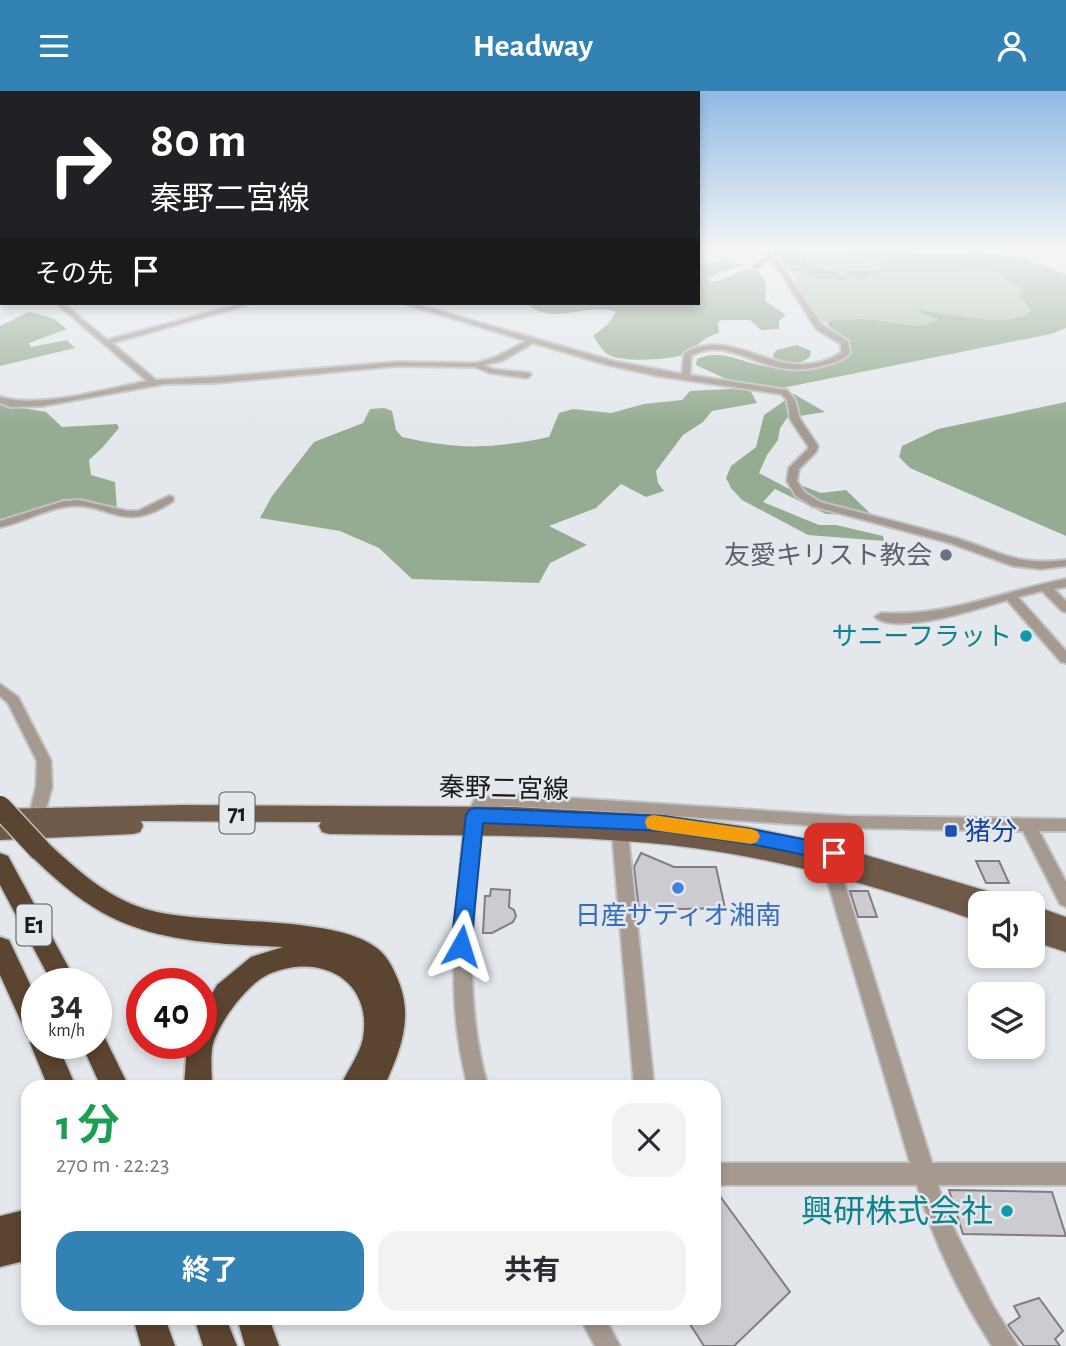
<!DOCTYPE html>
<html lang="ja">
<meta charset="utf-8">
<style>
:root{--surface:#fff;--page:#f2f2f3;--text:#2b2b33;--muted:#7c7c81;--accent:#3283b4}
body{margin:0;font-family:"Alegreya Sans","Noto Sans JP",sans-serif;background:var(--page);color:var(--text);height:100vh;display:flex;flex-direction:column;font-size:26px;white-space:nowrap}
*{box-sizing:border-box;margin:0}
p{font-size:23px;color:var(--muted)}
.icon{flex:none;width:38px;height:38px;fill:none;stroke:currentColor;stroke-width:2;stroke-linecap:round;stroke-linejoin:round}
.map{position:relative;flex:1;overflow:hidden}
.side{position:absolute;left:21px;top:989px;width:700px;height:245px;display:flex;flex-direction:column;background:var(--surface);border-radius:21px;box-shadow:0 4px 10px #0003}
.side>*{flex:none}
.top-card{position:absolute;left:0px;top:0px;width:700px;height:214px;box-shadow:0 4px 10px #0003;background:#202124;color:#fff;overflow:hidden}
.buttons{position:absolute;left:968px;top:800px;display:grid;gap:14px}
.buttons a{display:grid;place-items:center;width:77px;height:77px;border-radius:14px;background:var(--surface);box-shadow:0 4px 10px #0003;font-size:35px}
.speed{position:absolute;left:21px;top:877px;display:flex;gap:14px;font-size:35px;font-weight:700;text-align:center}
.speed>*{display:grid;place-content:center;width:91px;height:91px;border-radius:50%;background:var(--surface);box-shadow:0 4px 10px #0003;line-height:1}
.speed small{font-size:18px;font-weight:400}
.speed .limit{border:10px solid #d22;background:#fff;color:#111}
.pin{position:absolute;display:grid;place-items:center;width:60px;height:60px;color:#fff;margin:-30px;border-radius:14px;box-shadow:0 4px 10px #0006}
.me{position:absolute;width:77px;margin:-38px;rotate:6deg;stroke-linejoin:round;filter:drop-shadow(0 0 5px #0008)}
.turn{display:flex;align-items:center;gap:24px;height:147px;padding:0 35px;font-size:32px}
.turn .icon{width:91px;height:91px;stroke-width:2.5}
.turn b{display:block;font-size:49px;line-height:60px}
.then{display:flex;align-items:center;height:66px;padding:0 35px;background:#0003;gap:14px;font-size:26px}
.round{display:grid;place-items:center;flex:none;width:74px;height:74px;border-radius:21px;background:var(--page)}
.headline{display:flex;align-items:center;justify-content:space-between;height:119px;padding:0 35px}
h1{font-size:42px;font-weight:700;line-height:52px;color:#1e9e55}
.action{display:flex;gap:14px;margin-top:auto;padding:14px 35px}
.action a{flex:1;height:80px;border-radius:21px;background:var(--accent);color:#fff;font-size:28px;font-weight:700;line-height:80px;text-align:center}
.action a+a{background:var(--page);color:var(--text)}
header{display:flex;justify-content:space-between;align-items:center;height:91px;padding:0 35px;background:var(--accent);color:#fff;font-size:32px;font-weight:700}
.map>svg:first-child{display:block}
</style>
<header><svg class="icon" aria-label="menu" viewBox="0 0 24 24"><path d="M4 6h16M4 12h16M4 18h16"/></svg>Headway<svg class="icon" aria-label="person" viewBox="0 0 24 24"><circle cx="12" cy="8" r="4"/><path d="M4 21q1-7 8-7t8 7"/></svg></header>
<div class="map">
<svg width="1066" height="1255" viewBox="0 0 1066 1255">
<rect width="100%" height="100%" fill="#e4e8ec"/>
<!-- green -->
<path fill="#b4c8b0" d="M770,159L904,167L1016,180L1036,218L1030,226L1000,231L900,235L868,229L820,232L794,193L798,188L779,171Z"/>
<!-- forest -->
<path fill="#96ac92" d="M768,159H795L794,163L805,164L808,175L833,180L849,189L815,187L811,183L795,180Z
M820,159L968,163L971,159L1022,167L1066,183V237L1051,243L777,298L726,288L696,274L697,268C722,256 746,274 771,276C798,279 821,270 846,262L847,251L827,233L830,230C844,229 859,227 874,229C892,231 923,241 938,228L914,219C940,220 1014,240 1031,220L1019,203L1024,199L1012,193L1000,182L990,180L886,181L859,187L843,180L878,179L884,175L883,169Z
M725,168L745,174L722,180L707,189C726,197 750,162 763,187C767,195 766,202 765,210L786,224L779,230V238L761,239L750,229H722L718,231L719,242C700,247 696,259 682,264C668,269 624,271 611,265C603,262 598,252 593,245L608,233L616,221C589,210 550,237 527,212H698V174Z
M29,221L53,227L67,238L29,252L31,256L67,249L75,257L0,275V235Z
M797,254L811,260L810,266C799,274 786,276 774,268L773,263L777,259Z
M731,298L750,299L757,312L712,320L703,331L683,344L656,380L658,392L664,400L646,406L621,393L596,417L549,435L587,454L550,472L539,492L412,488L379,457L340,440L260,427L272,405L314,351L363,332L370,318L384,317L392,320L396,339L402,346C460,359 491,358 549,346L559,322L573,318L611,322L644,313L682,309L690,300Z
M794,303L825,321L787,327L780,337L778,349L767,364L759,382L789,398L803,395L821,402L846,399L873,425L826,423L775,398L763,411L819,434H836L883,445L884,450L808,444L742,409L731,397L726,387L731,375L756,356L764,324Z
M1066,311V445L910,377L899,366L902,355L938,338Z
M0,313L46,321L62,336L117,333L119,337L102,357L89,369L91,384L115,391L117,419C98,414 77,406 58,411C38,417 21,427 0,429Z"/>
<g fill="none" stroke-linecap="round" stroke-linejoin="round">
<!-- stream -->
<path stroke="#b0c3df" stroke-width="2" d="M777,159L783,172L814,180"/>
</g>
<!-- building -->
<path fill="#cccbd0" stroke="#7f7e83" stroke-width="2" d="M641,762L674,776H716L725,817L639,819L634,776Z
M976,770H999L1009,792H986Z
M491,798L510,799L509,816L514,819L516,825L513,831L492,842H483L485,805H490Z
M850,800H868L877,826H858Z
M714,1097L790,1201L734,1255H704L686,1227H714Z
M949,1099L1052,1101L1066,1145L963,1143Z
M1039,1207L1063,1240L1055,1248L1060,1255H1024L1008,1234L1020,1226L1014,1215Z"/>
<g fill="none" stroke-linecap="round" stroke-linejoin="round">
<!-- minor casing -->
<g stroke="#bfc3c6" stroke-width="4">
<path id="minor" d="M763,159H769L772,166L782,175L822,234L848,250L850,262C843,269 835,272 825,274C809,279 792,280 776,276C746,269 721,248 691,265L690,284L787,299L795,309L800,328L818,355L816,361L799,378L797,390L804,401L820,411C865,423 911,434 956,447C1001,461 1015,475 1066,469V475L1041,478L1013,475L950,452L812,415L796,405L787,390L789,377L808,358V355L790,328L787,309L781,303L658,285L608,274L533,252L502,270L484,274L492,278L530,282L531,284L527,287L490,282L475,276L397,275L216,292L164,293L42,315L11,316L0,312V306C39,318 106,298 147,290L56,212H63L107,249L244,212H254L112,252L156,289L216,286L397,271L476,272L496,266L526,250L402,212H412L613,270L682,283L684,262C739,232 778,299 841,262V253L816,238L778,177L769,170L756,178H752V176L766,166Z
M2,175V180H0V176Z
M169,405L173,406V410C119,446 111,408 63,416C41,420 22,432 0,436V430L64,410L79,409L127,420H138Z
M1066,488V496L1054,498L1066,510V521L1062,520L1042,500L1018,506L1066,560V572L1061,571L1007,509C981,517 896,545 875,526L881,522C946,526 1003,500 1066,488Z
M0,593L18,606L51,670L52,696L43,729L37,731L31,729L29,725L36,696L37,670L8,612L0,605Z
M507,703L848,725L1066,728V740H1039L1066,791V816L1060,813L1023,740L848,737L602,720L507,715L485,718L480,737C473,829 463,906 488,996H468C444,905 456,828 464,737L467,723L475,708Z
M620,735L626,737L628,742L654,996H634L612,742L614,737Z
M831,768L837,770L839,775L932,1072H1066V1094H938L949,1128L993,1215L1018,1255H992C960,1205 933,1150 917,1094H714V1072H910L823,775L825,770Z
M580,1227H605L620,1255H595Z"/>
</g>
<!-- major casing -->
<g stroke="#bfc3c6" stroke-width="3">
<path id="major" d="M183,714L514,716L663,724L748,736L832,754L997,803L1005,805L1008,812H980V831C879,795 776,766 670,754C557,742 443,745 329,743L322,741L319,735L321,731L141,730L143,735L140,741L133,743L0,749V718Z
M1032,814L1066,826V861L1032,850Z"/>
</g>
<!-- highway casing -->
<g stroke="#bfc3c6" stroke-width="4">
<path id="highway" d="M39,749L47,751C78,780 111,810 153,820C212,835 335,823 378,858C388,866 393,877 398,889C414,927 400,961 384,996H340C347,980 360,963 363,947C373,888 319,861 269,883C247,893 220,930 213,953C210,965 212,983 212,996H184L187,952H201V922L217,894L251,866L283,856C222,853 157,852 103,822C76,807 53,786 31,765L28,758L31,751Z
M0,762L8,765L77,892H52L0,794Z
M0,846L9,849L37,908V952H57L76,996H48L30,952L31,948L28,946L0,884Z
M96,940L103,943L129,996H101L81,952H96Z
M28,1118V1169L0,1176V1125Z
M133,1227H165L175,1255H141Z
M194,1227H226L237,1255H203Z
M237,1227H269L279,1255H245Z"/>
</g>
<!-- minor -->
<use href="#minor" fill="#a69a90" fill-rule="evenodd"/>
<!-- major -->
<use href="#major" fill="#6f5a49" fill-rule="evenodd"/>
<!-- highway -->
<use href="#highway" fill="#5b4430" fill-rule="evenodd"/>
<!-- highway-bridge casing -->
<g stroke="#bfc3c6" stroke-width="25" stroke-linecap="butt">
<path id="highway-bridge" d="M0,716L39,758"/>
</g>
<!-- highway-bridge -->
<use href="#highway-bridge" stroke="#5b4430" stroke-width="22"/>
</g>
<!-- sky -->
<linearGradient id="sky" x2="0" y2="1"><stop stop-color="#91bae4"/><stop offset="0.47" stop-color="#f3f5f6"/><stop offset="1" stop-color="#f3f5f6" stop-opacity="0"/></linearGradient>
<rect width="1066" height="335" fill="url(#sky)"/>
<!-- route -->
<path fill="#1a73e8" stroke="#114b97" stroke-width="2" d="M475,717L663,725L756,739L834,754L840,757L843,762L840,768L834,770L756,754L663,740L483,732L471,855L468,861L461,864L454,861L451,855L466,724L469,719Z"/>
<!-- slow -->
<path fill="#f59e0b" d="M653,724L751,738L757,740L760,745L757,751L751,753L653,739L647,737L645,731L647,726Z"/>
<!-- markers -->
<circle fill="#6b7280" stroke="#e4e8ec" stroke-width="2.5" cx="946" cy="464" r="7"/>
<g fill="#0f9aa8" stroke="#e4e8ec" stroke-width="2.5">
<circle cx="1026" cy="545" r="7"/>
<circle cx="1007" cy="1120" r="7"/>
</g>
<rect fill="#1a4fb4" stroke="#e4e8ec" stroke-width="2.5" x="944" y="733" width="14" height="14" rx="3.5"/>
<circle fill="#3f7fe0" stroke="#e4e8ec" stroke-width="2.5" cx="678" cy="797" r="7"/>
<g text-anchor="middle" stroke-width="5" stroke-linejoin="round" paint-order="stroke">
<!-- shield labels -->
<g fill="#e4e8ec" stroke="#545759" stroke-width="2">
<rect x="219.5" y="701.5" width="35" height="41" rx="5"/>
<rect x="16.5" y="813.5" width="35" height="41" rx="5"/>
</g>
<g font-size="24" font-weight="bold" fill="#17191a">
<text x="237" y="730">71</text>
<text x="34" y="842">E1</text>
</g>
<!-- worship labels -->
<g font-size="26" fill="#5b616d" stroke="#e4e8ec" text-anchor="end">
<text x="932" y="473">友愛キリスト教会</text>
</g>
<!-- culture labels -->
<g font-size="26" fill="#0d838f" stroke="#e4e8ec" text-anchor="end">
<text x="1012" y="554">サニーフラット</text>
</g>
<!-- street labels -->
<g font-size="26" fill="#17191a" stroke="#e4e8ec">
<text transform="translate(504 697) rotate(1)" y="9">秦野二宮線</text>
</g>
<!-- transit labels -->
<g font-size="26" fill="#164399" stroke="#e4e8ec" text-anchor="start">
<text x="965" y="749">猪分</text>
</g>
<!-- shop labels -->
<g font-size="26" fill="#366cbe" stroke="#e4e8ec">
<text x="678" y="833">日産サティオ湘南</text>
</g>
<!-- near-culture labels -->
<g font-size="32" fill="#0d838f" stroke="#e4e8ec" text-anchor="end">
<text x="993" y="1131">興研株式会社</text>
</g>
</g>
</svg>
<div class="buttons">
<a><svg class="icon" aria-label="sound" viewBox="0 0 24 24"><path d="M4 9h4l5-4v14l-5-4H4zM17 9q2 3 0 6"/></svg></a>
<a><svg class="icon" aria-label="layers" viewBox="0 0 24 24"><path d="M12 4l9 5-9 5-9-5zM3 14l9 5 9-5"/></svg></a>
</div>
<div class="speed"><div>34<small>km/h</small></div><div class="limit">40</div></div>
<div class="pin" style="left:834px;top:762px;background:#d93025"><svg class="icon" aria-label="arrive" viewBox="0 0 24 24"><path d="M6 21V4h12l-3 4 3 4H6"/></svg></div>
<svg class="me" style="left:461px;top:855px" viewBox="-20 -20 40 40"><path d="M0-17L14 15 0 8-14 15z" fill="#1a73e8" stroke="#fff" stroke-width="4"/></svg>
<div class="top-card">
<div class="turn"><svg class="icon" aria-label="right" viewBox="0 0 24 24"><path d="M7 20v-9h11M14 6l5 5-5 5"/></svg><div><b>80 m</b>秦野二宮線</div></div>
<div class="then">その先<svg class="icon" aria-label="arrive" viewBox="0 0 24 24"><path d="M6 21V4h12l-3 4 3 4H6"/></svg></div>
</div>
<section class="side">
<div class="headline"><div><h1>1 分</h1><p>270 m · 22:23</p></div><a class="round"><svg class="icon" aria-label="close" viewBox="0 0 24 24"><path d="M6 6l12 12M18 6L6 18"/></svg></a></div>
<div class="action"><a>終了</a><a>共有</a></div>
</section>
</div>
